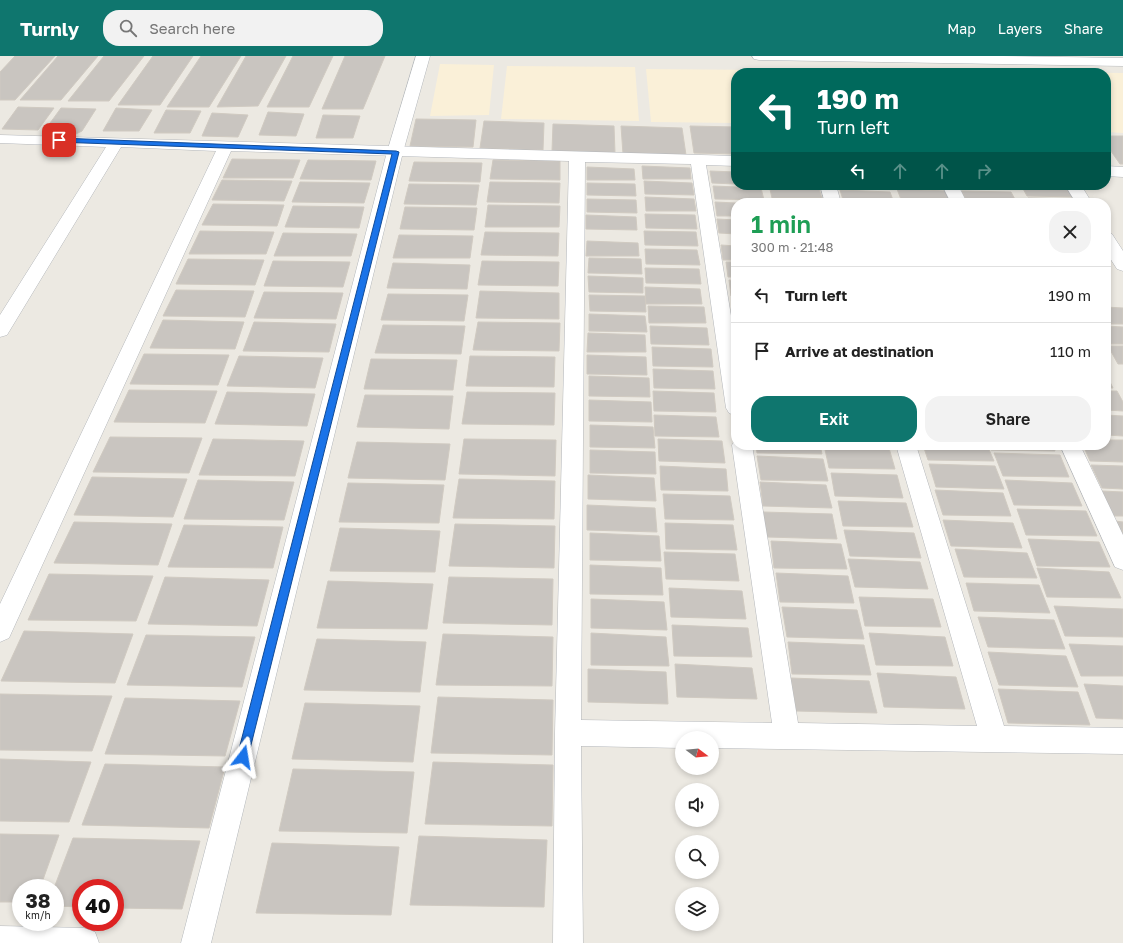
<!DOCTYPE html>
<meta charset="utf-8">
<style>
:root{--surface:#fff;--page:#f2f2f2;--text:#222;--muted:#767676;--line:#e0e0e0;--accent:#0f766e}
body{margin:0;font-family:"Golos Text",sans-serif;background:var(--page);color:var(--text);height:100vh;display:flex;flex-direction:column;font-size:15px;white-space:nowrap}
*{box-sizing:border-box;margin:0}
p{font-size:13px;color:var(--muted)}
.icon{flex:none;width:22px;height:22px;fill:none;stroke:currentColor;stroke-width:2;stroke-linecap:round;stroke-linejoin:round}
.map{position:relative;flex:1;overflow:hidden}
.sheet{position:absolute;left:731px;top:142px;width:380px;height:252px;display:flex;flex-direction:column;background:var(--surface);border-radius:16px;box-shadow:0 2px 6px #0003}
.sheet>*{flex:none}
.top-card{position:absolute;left:731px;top:12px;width:380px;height:122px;border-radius:16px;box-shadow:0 2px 6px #0003;background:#00695c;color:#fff;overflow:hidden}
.needle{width:26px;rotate:106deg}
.controls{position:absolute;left:675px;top:675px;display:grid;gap:8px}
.controls a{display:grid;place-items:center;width:44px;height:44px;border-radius:50%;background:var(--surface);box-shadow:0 2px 6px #0003;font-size:20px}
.speed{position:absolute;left:12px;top:823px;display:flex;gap:8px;font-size:20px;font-weight:700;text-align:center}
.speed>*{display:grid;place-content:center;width:52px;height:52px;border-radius:50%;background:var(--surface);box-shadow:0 2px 6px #0003;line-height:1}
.speed small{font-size:10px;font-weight:400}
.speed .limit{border:6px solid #d22;background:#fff;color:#111}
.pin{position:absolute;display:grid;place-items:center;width:34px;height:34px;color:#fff;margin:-17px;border-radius:8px;box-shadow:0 2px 6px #0006}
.me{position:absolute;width:44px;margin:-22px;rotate:14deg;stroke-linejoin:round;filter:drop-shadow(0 0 3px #0008)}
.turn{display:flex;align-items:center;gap:14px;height:84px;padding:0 20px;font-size:18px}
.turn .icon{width:52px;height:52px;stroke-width:2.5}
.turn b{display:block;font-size:28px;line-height:34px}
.lanes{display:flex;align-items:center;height:38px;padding:0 20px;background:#0003;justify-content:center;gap:20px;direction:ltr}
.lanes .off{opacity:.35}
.round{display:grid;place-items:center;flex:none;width:42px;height:42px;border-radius:16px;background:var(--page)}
.summary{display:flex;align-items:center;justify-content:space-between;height:68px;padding:0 20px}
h1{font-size:24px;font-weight:600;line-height:30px;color:#1e9e55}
.cta{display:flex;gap:8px;margin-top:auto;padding:8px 20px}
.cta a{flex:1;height:46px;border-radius:16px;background:var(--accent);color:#fff;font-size:16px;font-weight:600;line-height:46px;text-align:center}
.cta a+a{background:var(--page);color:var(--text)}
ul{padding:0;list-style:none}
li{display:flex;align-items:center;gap:12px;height:56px;padding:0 20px;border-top:1px solid var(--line)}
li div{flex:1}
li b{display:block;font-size:15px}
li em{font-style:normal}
header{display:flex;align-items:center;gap:24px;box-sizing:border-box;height:56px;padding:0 20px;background:var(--accent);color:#fff}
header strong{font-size:19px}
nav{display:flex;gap:22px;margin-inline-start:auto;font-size:14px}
.search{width:280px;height:36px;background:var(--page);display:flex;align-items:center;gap:10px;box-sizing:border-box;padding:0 14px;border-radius:16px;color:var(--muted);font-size:15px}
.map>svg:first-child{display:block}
</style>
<header>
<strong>Turnly</strong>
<div class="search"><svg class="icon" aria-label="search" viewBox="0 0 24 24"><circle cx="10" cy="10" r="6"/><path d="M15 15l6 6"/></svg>Search here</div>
<nav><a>Map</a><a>Layers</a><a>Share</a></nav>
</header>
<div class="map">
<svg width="1123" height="887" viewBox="0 0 1123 887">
<rect width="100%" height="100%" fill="#ece9e2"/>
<!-- commercial -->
<path fill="#faf0d8" d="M440,8L494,9L489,59L430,60Z
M507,10L635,11L639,65L501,63Z
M646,13L776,14L777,17H736V67L651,66Z
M783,14L872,15L873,17H784Z
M879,15L1003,16L1004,17H880Z
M1014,16L1123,17V77L1106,76V17H1015Z"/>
<!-- building -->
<path fill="#c9c5c0" stroke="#d0cac1" d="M15,0H55L15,44H0V16Z
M58,0H98L61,44H20Z
M104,0H144L109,45H68Z
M153,0H193L160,49H118Z
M201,0H241L209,51H167Z
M246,0H286L258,50L217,51Z
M293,0H333L309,51H267Z
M345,0H385L363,53H322Z
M18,51L54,52L38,74L2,73Z
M61,52L96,53L82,75L53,89L45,74Z
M116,52L152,54L139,75H103Z
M166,54L201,55L190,77H154Z
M268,56L304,58L296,80L259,79Z
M212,57L248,59L238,81L202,80Z
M323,59L360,60L353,82H316Z
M416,63L476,64L473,91L410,90Z
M484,65L544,67L543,94L480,92Z
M553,68L614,70L615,97L552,95Z
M621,70L682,72L686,99L623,98Z
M690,70L736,71V98L694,97Z
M1106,80H1123V108H1120L1106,88Z
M232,103L300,104L293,122H223Z
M308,104L376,105L371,124L300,123Z
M493,104L560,105V124L490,123Z
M414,106L482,107L480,126L409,125Z
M642,110L690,112L691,123H643Z
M587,111L634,113L635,124H587Z
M710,115L736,116V128L712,127Z
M222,124L292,125L284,145L212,144Z
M644,125L692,127L694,139L645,138Z
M300,126L370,127L364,147L292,146Z
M490,126L560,127L559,147L487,146Z
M587,127L635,128L636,140L587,139Z
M409,128L479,129L476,149L404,148Z
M769,129L818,130L822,142H772Z
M838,129H887L888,132L839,131Z
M895,129H943L944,131L896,130Z
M959,129H1007L1009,132H960Z
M1021,129H1069L1077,141L1027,140Z
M713,130L761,132L764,144L715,143Z
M897,133L946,135L952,147L902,146Z
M840,134L890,136L894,147H844Z
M962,135L1011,136L1017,147H967Z
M645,141L694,143L696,155H646Z
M1028,142L1078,143L1080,147H1031Z
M587,143L636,144L637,157L587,156Z
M773,145L822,147H823H773Z
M715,146L736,147V160H717Z
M213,148L284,149L277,170L202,169Z
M488,149L560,150L559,171H485Z
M293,150L364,151L359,172L285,171Z
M405,151L477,152L474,174L400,173Z
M645,158L695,159L697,173L646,172Z
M586,159L636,161L637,174L586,173Z
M717,163L736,164V178L719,177Z
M200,175L274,176L266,198H189Z
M644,175L696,176L698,190L645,189Z
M485,176L559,177L558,200L481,199Z
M283,177L357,178L351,200H274Z
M399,179L473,180L470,202H393Z
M587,185L638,187L639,200H586Z
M721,189L736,190V204H723Z
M645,193L697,194L700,209L646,208Z
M589,202L641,203L642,218L588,217Z
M188,203L264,204L255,229L176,228Z
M273,205L350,206L343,231L264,230Z
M482,205L559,206L558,230L478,229Z
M726,206H736V221H728Z
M393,207L470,209L467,233L387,232Z
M645,212L699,213L701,228L646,227Z
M588,220L643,222V237L589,236Z
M729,224L736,225V241L731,240Z
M645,231L700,233L702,248H646Z
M176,234L254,235L245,261L163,260Z
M480,235L559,237V263L476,262Z
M264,236L343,237L336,263L254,262Z
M388,238L468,239L464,265L381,264Z
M589,239L645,240L646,256L590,255Z
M648,250L704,251L706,267H649Z
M1106,251L1123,252V268H1106Z
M589,258L645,260L647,276L589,275Z
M163,264L244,266L235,293L150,292Z
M254,266L336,268L329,296L243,295Z
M478,266L560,267L559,295L473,294Z
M383,269L465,270L461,298L375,297Z
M650,270L707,272L709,289L651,288Z
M1106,270L1123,271V288H1108L1106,284Z
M588,277L645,279L646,296H587Z
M1108,290H1123V308H1118Z
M652,291L711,293L713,311L653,310Z
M144,298L229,299L218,329L130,328Z
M587,299L646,301L647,319L587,318Z
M239,300L323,302L315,332L227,330Z
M470,300L555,301L554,331L466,330Z
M371,303L457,304L453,334L364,333Z
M653,313L713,315L715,333L654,332Z
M1106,318L1113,332H1106Z
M589,320L649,322L650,341L589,340Z
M129,334L217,335L205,367L114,366Z
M653,335L714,337L716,356L654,355Z
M1106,335H1117L1123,346V355L1106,354Z
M227,336L315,338L307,370L215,368Z
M467,336L555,337L554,369L462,368Z
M365,339L453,340L449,373L357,371Z
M589,344L651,346L652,366L589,365Z
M654,359L716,361L719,381L655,380Z
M1106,359L1123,360V380L1106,379Z
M590,369L653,371L655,392L590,391Z
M110,381L202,382L189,417L93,416Z
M213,383L304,385L295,420L199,419Z
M464,383L556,384L555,420L459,418Z
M658,383L722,385L725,407L659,405Z
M1106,384H1123V406L1090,405L1083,389H1106Z
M357,386L450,388L445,424L348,422Z
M756,389H820L822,398L757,397Z
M824,389L889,392L895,413L829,412Z
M923,389H987L994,405L928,404Z
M989,389H1053L1055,395L991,394Z
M590,394L655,396L656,418L590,417Z
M994,397L1060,399L1069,421L1003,420Z
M757,400L823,403L828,425L761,424Z
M929,408L995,410L1004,433L936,431Z
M1091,409L1123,410V433L1102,432Z
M660,410L726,413L728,435L661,434Z
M831,417L897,419L903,442L835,440Z
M588,419L654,422L656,445L588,443Z
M92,421L187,423L173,461L74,459Z
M459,423L555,425L554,463L453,462Z
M198,424L294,426L284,464L184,463Z
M1005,424L1072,427L1082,450L1014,449Z
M760,426L826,429L832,452L763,450Z
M348,427L444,429L439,467L339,466Z
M935,434L1003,437L1011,460L943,459Z
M1102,435L1123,436V460H1113Z
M663,438L730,440L734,464L665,463Z
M838,445L906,447L913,471L843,470Z
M587,449L655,452L657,476L587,474Z
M1017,453L1086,455L1097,480L1026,479Z
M763,456L832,458L837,483L767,481Z
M943,464L1013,467L1022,492L951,490Z
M1115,465L1123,466V484Z
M74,466L172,468L158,509L54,507Z
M665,467L733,469L737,494L666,493Z
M455,468L555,470L554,512L449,510Z
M184,469L283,471L273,512L168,511Z
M340,472L440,475L435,516L330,515Z
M844,474L914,477L921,502L850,500Z
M590,477L659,480L661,505L590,504Z
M1028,483L1099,486L1110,511L1037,510Z
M771,485L841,488L847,513L774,512Z
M955,493L1027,497L1037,522L964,521Z
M664,496L735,498L739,525L666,523Z
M848,503L920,506L928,533L855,531Z
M590,509L661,512L663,539L590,538Z
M1037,512L1109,516L1121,542L1047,541Z
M776,517L848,520L854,547L780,546Z
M49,518L153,520L136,565L28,564Z
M165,521L269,524L257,570L148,568Z
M449,521L553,523L552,569L443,567Z
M328,525L433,528L427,573L317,572Z
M966,527L1039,529L1050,557L974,555Z
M669,532L742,535L746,563L671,561Z
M859,541L933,543L941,571L865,570Z
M591,543L664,546L667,574L591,572Z
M1054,550L1123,553V581L1065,580Z
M782,551L857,554L864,583L787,581Z
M978,561L1054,564L1065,593L988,591Z
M672,569L748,572L752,601L674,600Z
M24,575L133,578L115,627L1,625Z
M591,577L666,581L669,610L591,609Z
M869,577L945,581L953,610L876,609Z
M443,578L553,581L552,630L436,629Z
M146,579L255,581L242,631L127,629Z
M317,583L426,586L420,636L304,634Z
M788,586L864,589L871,619L792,618Z
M1069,588L1123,590V620H1081Z
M988,596L1066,600L1078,631L999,629Z
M675,608L752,612L757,643L677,641Z
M588,613L666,616L668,648L588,646Z
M877,617L956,621L965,653L884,651Z
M791,622L869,625L877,657L796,655Z
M1084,628L1123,630V663L1096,662Z
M998,633L1078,636L1090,669L1008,667Z
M0,638L112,640L92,695L0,694Z
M438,641L553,644L552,699L431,697Z
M125,642L240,645L225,700L105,698Z
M305,647L420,650L413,706L292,703Z
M0,703L91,706L69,766L0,765Z
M433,706L553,709L552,770L425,768Z
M105,708L225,711L209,772L82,769Z
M293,713L414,716L407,777L279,775Z
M0,778L59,779L40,832H21V846H0Z
M419,780L547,784L544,851L410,849Z
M73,782L200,785L182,853L115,852V832H81V851L55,850L54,832Z
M272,787L399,791L391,859L256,857Z"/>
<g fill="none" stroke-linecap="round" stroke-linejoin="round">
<!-- street casing -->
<g stroke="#b4b7bb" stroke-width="1">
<path id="street" d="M0,79L736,100V110L706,109L736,290V360L729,357L726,352L691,108L585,106L581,664L772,667L732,389L736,383V389H752L798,667L977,670L896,389H916L1004,670L1123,672V698L712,692V682H682V692L581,690L583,887H553L555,677L569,105L231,95L9,582L0,586V548L216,95L121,91L7,279L0,281V259L106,91L0,87Z
M1106,110L1123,111V121L1106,120Z
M820,129H836L841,147H825Z
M942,129H958L967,147H951Z
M1065,129H1081L1092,147H1076Z
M1106,177L1112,178L1123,195V215L1117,213L1106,196Z
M1060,389H1080L1123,479V514L1115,511Z
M0,870L84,872L95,876L99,887H0Z"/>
</g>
<!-- secondary casing -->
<g stroke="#b3b7bb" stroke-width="1">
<path id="secondary" d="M416,0H430L403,96L211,887H181L387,96Z
M752,0H1002L1123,2V10L759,4L754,3Z"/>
</g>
<!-- street -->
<use href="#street" fill="#fff" fill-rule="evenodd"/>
<!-- secondary -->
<use href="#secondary" fill="#fff" fill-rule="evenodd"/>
</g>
<!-- route -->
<path fill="#1a73e8" stroke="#114b97" d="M59,82L396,95L399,96L248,701L247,705L243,707L239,705L237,701L392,98L56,86V83Z"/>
</svg>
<div class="controls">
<a><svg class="needle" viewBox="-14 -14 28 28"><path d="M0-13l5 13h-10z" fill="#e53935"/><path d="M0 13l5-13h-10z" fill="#767676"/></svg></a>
<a><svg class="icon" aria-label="sound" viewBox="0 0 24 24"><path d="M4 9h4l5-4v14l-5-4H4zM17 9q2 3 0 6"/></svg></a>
<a><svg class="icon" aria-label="search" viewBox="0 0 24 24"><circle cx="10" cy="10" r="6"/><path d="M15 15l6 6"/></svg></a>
<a><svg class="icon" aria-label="layers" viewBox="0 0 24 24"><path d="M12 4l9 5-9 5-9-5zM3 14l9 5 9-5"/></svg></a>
</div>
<div class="speed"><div>38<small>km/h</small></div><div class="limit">40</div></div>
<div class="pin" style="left:59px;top:84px;background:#d93025"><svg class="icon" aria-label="arrive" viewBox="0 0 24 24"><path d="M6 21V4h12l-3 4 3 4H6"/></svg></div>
<svg class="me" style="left:243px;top:701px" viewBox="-20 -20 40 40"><path d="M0-17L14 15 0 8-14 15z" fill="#1a73e8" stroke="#fff" stroke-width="4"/></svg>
<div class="top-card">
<div class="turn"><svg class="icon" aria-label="left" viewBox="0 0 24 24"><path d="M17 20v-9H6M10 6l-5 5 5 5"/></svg><div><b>190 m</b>Turn left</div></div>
<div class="lanes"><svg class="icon" aria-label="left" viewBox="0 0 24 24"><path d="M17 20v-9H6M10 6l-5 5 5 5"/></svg><svg class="icon off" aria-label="ahead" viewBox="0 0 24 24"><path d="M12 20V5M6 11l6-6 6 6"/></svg><svg class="icon off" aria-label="ahead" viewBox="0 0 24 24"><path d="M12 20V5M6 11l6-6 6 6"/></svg><svg class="icon off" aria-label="right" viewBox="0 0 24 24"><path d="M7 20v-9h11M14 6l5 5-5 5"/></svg></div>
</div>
<section class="sheet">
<div class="summary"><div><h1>1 min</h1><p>300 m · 21:48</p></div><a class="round"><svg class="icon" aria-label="close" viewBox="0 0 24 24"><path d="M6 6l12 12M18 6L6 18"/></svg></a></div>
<ul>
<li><svg class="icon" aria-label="left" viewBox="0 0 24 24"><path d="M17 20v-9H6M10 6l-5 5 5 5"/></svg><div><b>Turn left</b></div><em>190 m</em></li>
<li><svg class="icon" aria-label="arrive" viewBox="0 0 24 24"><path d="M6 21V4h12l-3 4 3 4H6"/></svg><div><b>Arrive at destination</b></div><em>110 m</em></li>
</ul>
<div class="cta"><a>Exit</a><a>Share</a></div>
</section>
</div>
